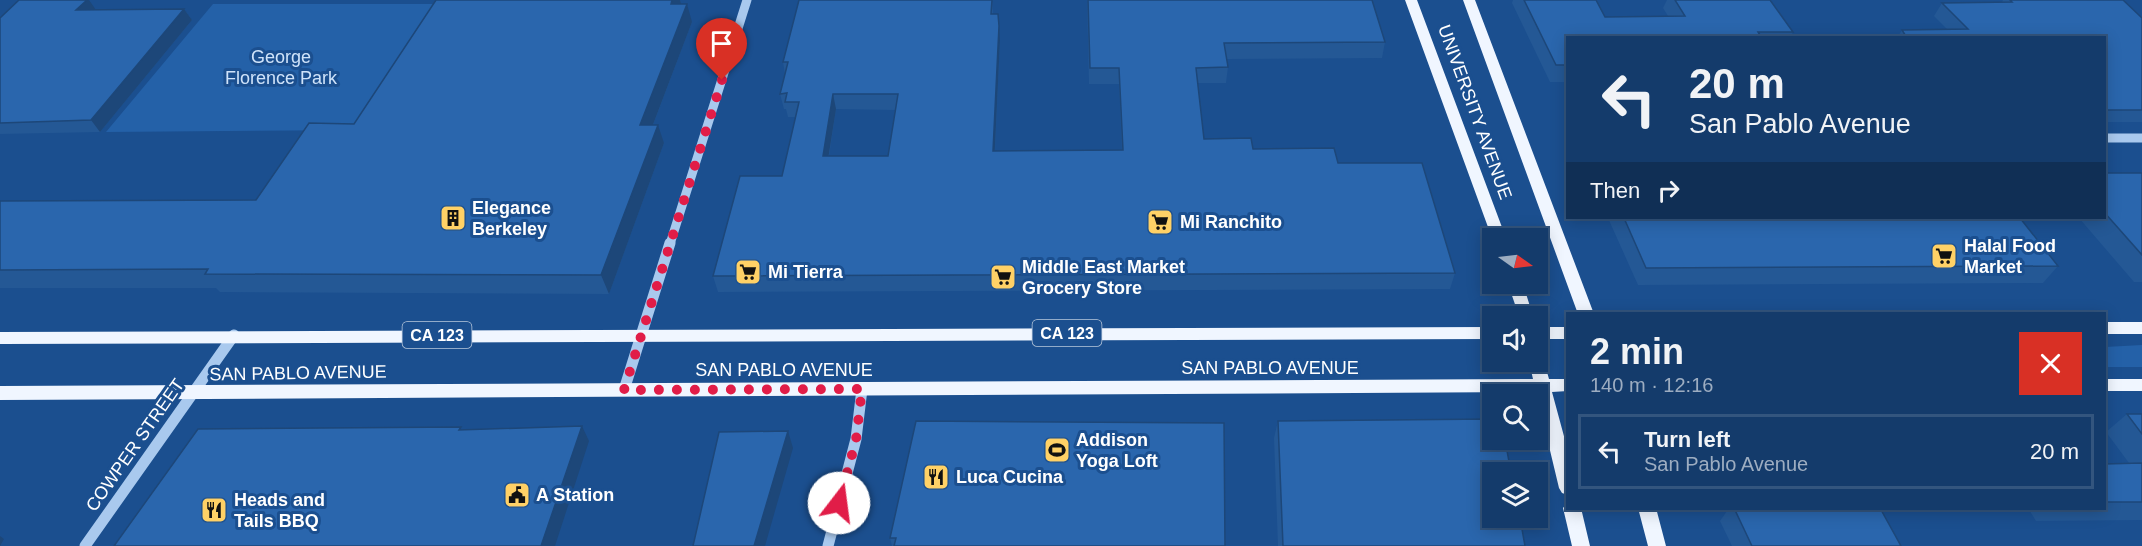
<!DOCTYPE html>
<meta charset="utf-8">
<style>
:root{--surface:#143b6b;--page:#214673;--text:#f1f3f6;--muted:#9dadc1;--line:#33557e}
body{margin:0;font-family:Arial,sans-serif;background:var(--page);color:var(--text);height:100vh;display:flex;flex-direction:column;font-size:22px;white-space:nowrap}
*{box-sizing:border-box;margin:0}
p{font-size:20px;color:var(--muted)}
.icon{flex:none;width:33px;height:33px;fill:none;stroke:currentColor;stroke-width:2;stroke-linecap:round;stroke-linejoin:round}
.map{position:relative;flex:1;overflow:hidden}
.drawer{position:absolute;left:1566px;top:312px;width:540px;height:198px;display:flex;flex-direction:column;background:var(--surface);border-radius:0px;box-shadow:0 3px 15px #0003,0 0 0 2px var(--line)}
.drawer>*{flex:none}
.top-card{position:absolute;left:1566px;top:36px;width:540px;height:183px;border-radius:0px;box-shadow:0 3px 15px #0003,0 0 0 2px var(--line);background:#143b6b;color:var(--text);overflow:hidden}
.needle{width:39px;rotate:104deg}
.controls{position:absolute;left:1482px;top:228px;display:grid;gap:12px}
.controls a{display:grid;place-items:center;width:66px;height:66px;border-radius:0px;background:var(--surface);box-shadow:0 3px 15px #0003,0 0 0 2px var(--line);font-size:30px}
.pin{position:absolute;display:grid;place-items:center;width:51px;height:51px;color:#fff;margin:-62px -26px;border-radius:50% 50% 50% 0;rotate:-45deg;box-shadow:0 0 6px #0007}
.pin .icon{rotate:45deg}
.me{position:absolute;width:66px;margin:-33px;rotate:15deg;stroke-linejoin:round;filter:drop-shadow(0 0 4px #0008)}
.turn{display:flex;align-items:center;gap:21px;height:126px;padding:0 24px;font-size:27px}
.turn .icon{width:78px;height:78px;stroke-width:2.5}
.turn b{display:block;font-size:42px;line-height:51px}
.then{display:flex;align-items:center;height:57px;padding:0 24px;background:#0003;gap:12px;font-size:22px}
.round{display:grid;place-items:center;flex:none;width:63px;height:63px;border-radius:0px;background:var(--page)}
.head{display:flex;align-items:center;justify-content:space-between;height:102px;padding:0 24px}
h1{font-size:36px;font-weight:800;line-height:45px}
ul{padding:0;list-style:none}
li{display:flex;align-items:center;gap:18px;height:75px;margin:0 12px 9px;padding:0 12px;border:3px solid var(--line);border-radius:0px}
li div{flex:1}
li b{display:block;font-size:22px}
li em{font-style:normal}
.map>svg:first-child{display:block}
</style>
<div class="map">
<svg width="2142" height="546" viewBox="0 0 2142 546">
<rect width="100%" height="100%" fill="#1b4f8f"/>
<!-- green -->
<path fill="#2461a8" d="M213,4H440L363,130L106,132Z
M2142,345V367H2105V347Z"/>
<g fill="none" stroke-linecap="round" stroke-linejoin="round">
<!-- minor-far1 -->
<path stroke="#a9c9ee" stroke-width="9" d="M2104,138H2142
M670,244L747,0"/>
<!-- minor -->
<path stroke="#a9c9ee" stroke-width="11" d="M624,390L670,243
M85,546L234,335
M828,546L856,439L862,389"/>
<!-- major -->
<path fill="#f0f6ff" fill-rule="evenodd" d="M1405,0H1417L1506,238H1492Z
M1463,0H1475L1594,314H1578Z
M1508,284H1523L1533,316H1519Z
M2104,322H2142V334H2104Z
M1492,327V339L0,344V332Z
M1538,327H1568V339H1538Z
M1538,356L1543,358L1549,379H1568V391L1552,392L1568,451V495L1562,493L1559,488L1536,392L0,400V386L1533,379L1529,362H1538Z
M2104,379H2142V391H2104Z
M1568,502V508H1581L1590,546H1572L1563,508Z
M1638,508H1656L1666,546H1648Z"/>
</g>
<!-- wall -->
<path fill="#245895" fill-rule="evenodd" d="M680,0L681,4L692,22L653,125L664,143L609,294L220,292L216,288H0V201L256,200L354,124Z
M992,0L993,14L1000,41L995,151L1122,150L1119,84H1089L1087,0L1385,42L1382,58L1226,59L1228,67L1226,83H1198L1204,139L1253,149L1338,163L1455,273L1450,289L718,292L713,276L782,176L796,117H788L786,109H784L780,94L785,74L783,62ZM836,109L895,110L888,156H829Z
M1513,0H1596L1605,17L1668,16L1663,8L1667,0H1770L1793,32L1790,38H1568V82H1550L1512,3Z
M2003,0H2123L2142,18V122H2104V38H1897L1902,30H1948L1934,16L1942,3L2002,2Z
M184,9L192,20L100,132L0,134V18L96,10Z
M2104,173H2142V282H2134L2079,218H2104Z
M1608,218H2020L2058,266L2043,283L1638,285Z
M2127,414H2142V520L2036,521L2028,508H2104V464L2129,463L2106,432Z
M1278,421L1525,546H1278L1274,438Z
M1726,508H1880L1901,546H1732L1720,521L1727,511Z
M890,538L1225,546H892Z"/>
<!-- shaded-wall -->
<path fill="#1d4779" d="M87,0H89L96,10H76Z
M672,0H680L682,7L671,4Z
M687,4L692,22L646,143L640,125Z
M184,9L192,20L100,132L91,120Z
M999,26L1000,41L994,167L993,151Z
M833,94L836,109L826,172L823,156Z
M658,125L664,143L609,294L601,275Z
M582,426L589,441L555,546H541Z
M788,431L793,448L765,546H754Z
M0,536L4,539L0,546Z"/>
<!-- building -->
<path fill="#2a66ad" stroke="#1d4779" stroke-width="1.5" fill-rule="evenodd" d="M19,0H87L76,10L184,9L91,120L0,123V18Z
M436,0H672L671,4H687L640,125H658L601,275L205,274L208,269L0,270V201L256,200L309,123L354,124Z
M799,0H992L991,14H998L999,26L993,151L1123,150L1119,68H1090L1088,0H1372L1385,42L1224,43L1228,67L1196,68L1204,139L1251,138L1253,149L1334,148L1338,163H1422L1455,273L713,276L740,176H782L799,102H785L787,93L780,94L788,62H783ZM833,94H898L888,156H823Z
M1524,0H1596L1605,17L1685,16L1675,0H1770L1793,32H1758L1762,38H1568V65H1556Z
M2010,0H2123L2142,18V110H2104V38H1907L1902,30L1968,29L1942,3L2012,2Z
M2104,173H2142V255L2104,212Z
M1624,218H2020L2058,266L1646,268Z
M2127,414H2142V434Z
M1492,419V440H1505L1511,472H1492V518H1520L1525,546H1283L1278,421Z
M916,421L1224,423L1225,546H894L896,538H890Z
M582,426L541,546H114L198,429L461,427L459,430Z
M788,431L754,546H693L719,432Z
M2142,463V502H2104V464Z
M1734,508H1880L1901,546H1752Z"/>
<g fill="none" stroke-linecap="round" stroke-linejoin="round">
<!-- route -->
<path stroke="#e11d48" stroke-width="10" stroke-dasharray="0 18" d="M722,80L624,390L862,389L856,440L839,503"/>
</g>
<!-- icons -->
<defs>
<g id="building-square" transform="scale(1.35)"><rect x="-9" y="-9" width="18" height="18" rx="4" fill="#ffd166" stroke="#1b4f8f"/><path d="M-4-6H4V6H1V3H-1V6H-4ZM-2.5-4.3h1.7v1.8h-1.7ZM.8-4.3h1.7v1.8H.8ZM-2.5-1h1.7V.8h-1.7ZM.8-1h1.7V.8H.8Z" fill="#111"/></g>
<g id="supermarket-square" transform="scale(1.35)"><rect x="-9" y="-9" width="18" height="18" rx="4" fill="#ffd166" stroke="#1b4f8f"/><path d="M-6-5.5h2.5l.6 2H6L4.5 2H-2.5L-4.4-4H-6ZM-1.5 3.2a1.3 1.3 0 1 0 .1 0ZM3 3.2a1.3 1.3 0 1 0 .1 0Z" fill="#111"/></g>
<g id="stadium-square" transform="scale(1.35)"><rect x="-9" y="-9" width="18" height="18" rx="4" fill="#ffd166" stroke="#1b4f8f"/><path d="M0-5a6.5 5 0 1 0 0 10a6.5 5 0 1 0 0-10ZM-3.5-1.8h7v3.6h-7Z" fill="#111"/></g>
<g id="restaurant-square" transform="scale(1.35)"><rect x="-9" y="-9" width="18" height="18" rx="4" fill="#ffd166" stroke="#1b4f8f"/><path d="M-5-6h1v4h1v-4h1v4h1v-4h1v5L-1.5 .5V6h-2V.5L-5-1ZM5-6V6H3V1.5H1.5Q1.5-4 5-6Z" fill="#111"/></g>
<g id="civic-square" transform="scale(1.35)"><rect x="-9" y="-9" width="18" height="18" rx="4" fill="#ffd166" stroke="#1b4f8f"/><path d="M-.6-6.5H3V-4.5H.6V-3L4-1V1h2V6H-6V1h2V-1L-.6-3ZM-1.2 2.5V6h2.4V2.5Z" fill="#111"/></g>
</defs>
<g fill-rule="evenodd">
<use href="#building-square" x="453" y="218"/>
<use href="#supermarket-square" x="1160" y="222"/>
<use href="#supermarket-square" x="1944" y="256"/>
<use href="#supermarket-square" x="748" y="272"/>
<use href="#supermarket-square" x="1003" y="277"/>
<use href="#stadium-square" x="1057" y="450"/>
<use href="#restaurant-square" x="936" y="477"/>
<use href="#civic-square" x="517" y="495"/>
<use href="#restaurant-square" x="214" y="510"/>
</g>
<g text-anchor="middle" stroke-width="6" stroke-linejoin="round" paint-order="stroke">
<!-- shield labels -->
<g fill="#1b4f8f" stroke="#bbcadd" stroke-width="1.5">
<rect x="1032.5" y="320" width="69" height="26" rx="4.5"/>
<rect x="402.5" y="322" width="69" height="26" rx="4.5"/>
</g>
<g font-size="16" font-weight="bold" fill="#fff">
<text x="1067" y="339">CA 123</text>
<text x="437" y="341">CA 123</text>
</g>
<!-- park labels -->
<g font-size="18" fill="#cfe3fa" stroke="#1b4f8f">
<text x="281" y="63">George<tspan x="281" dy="21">Florence Park</tspan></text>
</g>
<!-- street labels -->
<g font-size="18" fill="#fff" stroke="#1b4f8f">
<text transform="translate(1475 112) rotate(70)" y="6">UNIVERSITY AVENUE</text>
<text x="1270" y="374">SAN PABLO AVENUE</text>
<text x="784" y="376">SAN PABLO AVENUE</text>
<text transform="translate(298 373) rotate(-1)" y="6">SAN PABLO AVENUE</text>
<text transform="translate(135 445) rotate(-55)" y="6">COWPER STREET</text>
</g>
<!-- poi labels -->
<g font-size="18" font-weight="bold" fill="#fff" stroke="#1b4f8f" text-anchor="start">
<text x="472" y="214">Elegance<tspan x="472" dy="21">Berkeley</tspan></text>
<text x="1180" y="228">Mi Ranchito</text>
<text x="1964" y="252">Halal Food<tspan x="1964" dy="21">Market</tspan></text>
<text x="1022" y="273">Middle East Market<tspan x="1022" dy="21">Grocery Store</tspan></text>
<text x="768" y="278">Mi Tierra</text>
<text x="1076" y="446">Addison<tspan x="1076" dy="21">Yoga Loft</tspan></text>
<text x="956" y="483">Luca Cucina</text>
<text x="536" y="501">A Station</text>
<text x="234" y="506">Heads and<tspan x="234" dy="21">Tails BBQ</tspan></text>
</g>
</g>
</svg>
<div class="controls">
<a><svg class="needle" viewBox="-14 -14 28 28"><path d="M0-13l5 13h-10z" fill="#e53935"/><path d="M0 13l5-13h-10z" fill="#9dadc1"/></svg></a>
<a><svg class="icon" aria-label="sound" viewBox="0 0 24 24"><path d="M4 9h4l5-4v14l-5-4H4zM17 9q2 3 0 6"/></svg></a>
<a><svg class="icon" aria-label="search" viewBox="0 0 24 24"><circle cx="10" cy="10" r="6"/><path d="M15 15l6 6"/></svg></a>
<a><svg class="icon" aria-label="layers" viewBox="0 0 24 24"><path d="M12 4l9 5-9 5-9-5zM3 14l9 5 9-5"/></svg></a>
</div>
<div class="pin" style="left:722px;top:80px;background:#d93025"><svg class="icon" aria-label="arrive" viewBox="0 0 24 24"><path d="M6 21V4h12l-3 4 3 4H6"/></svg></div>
<svg class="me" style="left:839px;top:503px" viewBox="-20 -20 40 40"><circle r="19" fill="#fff"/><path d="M0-13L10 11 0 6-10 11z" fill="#e11d48"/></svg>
<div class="top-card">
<div class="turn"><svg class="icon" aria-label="left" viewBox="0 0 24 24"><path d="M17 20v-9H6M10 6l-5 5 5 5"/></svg><div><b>20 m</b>San Pablo Avenue</div></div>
<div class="then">Then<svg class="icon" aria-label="right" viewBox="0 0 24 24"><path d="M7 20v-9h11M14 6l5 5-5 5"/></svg></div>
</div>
<section class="drawer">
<div class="head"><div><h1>2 min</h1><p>140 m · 12:16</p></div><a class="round" style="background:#d93025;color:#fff"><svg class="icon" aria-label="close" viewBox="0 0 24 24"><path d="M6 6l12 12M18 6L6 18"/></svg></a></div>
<ul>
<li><svg class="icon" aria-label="left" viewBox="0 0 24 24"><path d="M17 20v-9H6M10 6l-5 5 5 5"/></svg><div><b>Turn left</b><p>San Pablo Avenue</p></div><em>20 m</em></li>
</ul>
</section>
</div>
